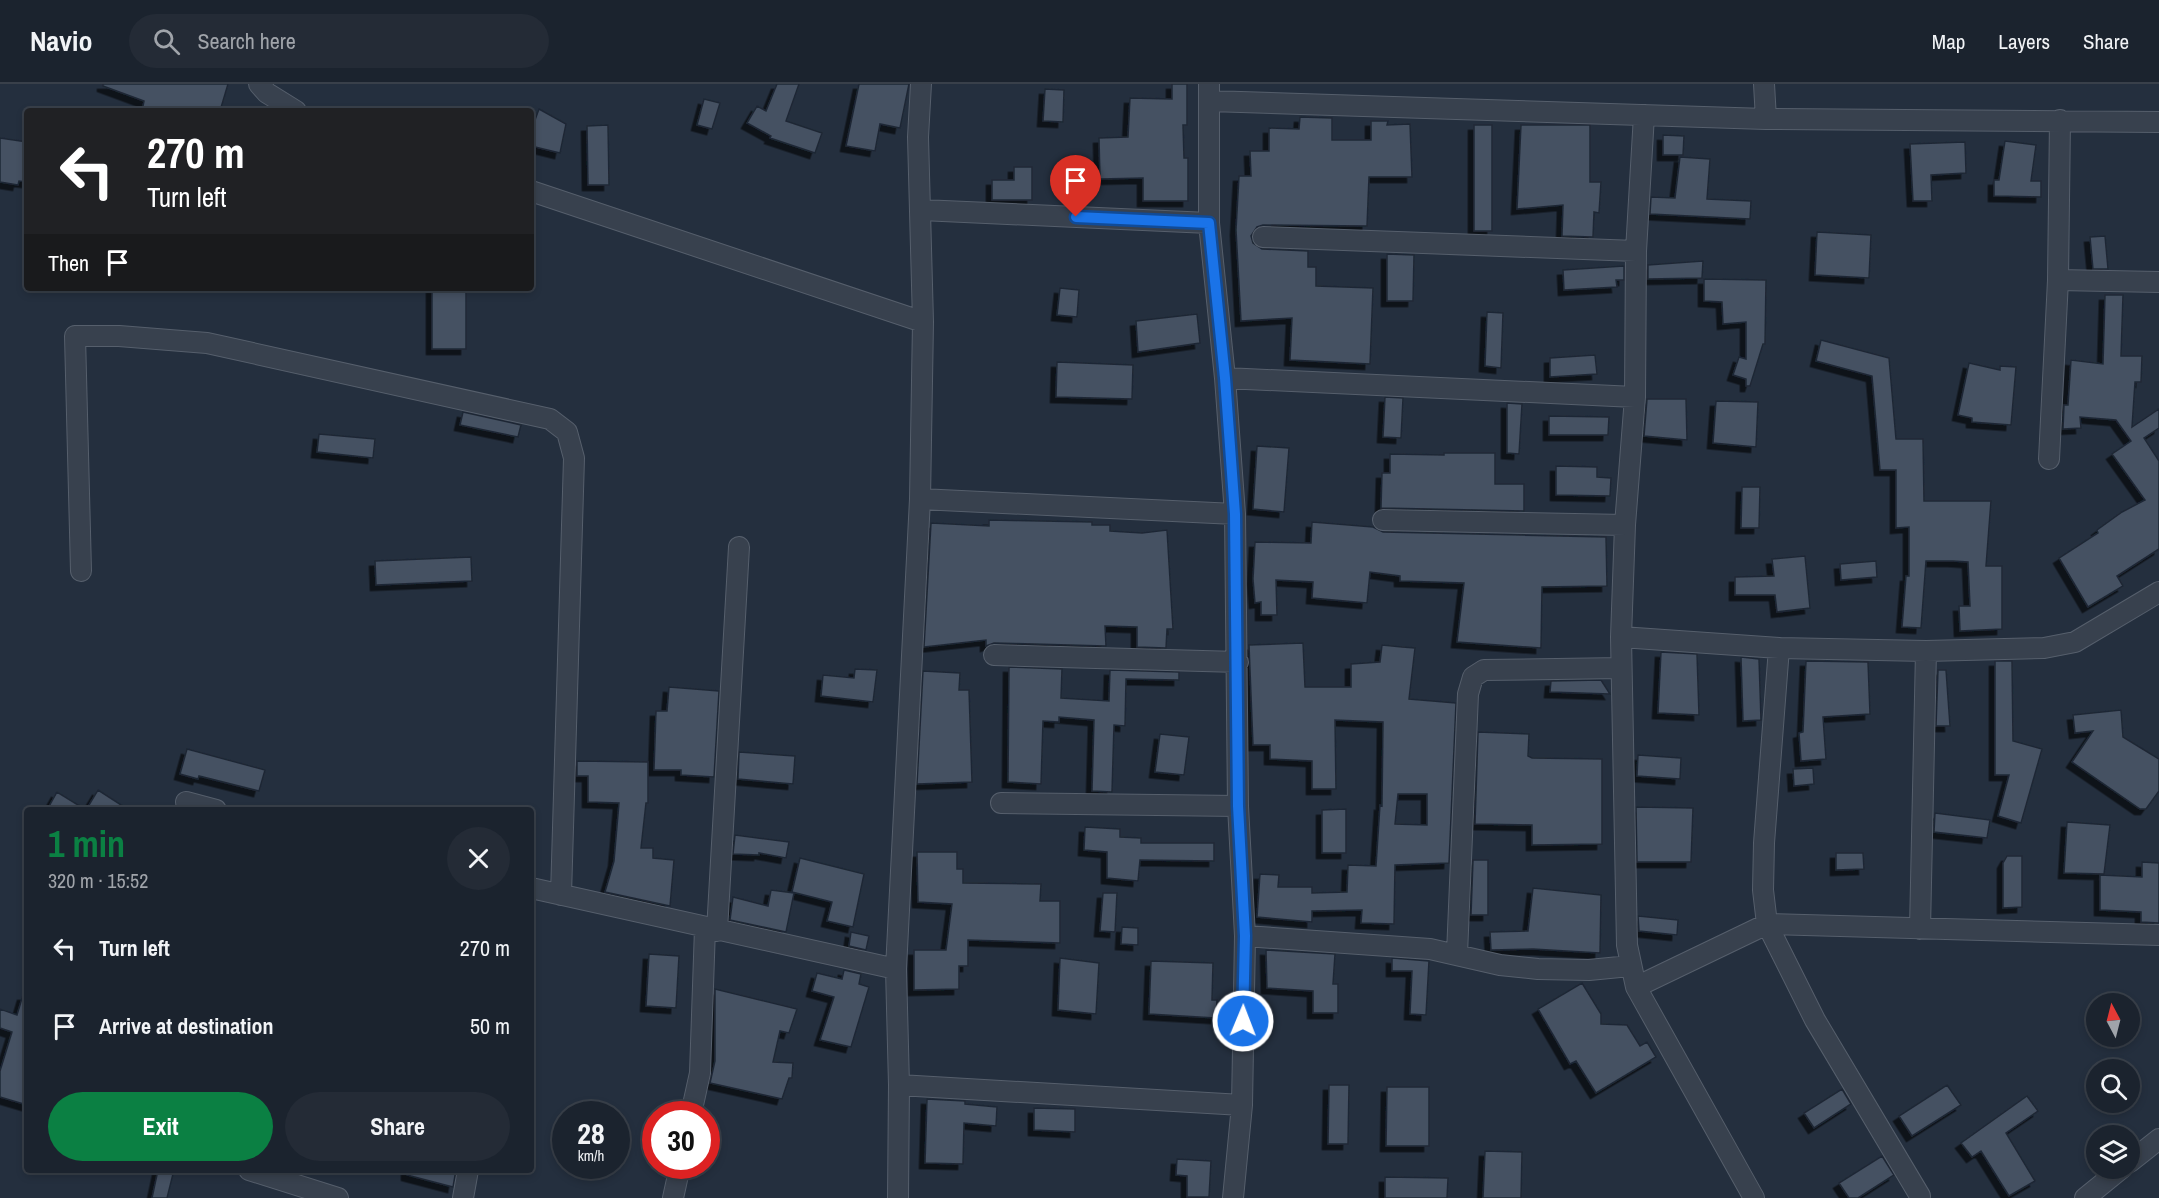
<!DOCTYPE html>
<meta charset="utf-8">
<style>
:root{--surface:#1b232e;--page:#242b36;--text:#f1f3f6;--muted:#a0a4aa;--line:#39404a;--accent:#0b8043}
body{margin:0;font-family:"Archivo Narrow",sans-serif;background:var(--page);color:var(--text);height:100vh;display:flex;flex-direction:column;font-size:22px;white-space:nowrap}
*{box-sizing:border-box;margin:0}
p{font-size:20px;color:var(--muted)}
.icon{flex:none;width:33px;height:33px;fill:none;stroke:currentColor;stroke-width:2;stroke-linecap:round;stroke-linejoin:round}
.map{position:relative;flex:1;overflow:hidden}
.drawer{position:absolute;left:24px;top:723px;width:510px;height:366px;display:flex;flex-direction:column;background:var(--surface);border-radius:6px;box-shadow:0 3px 9px #0003,0 0 0 2px var(--line)}
.drawer>*{flex:none}
.hud{position:absolute;left:24px;top:24px;width:510px;height:183px;border-radius:6px;box-shadow:0 3px 9px #0003,0 0 0 2px var(--line);background:#202124;color:#fff;overflow:hidden}
.needle{width:39px;rotate:353deg}
.buttons{position:absolute;left:2086px;top:909px;display:grid;gap:12px}
.buttons a{display:grid;place-items:center;width:54px;height:54px;border-radius:50%;background:var(--surface);box-shadow:0 3px 9px #0003,0 0 0 2px var(--line);font-size:30px}
.speed{position:absolute;left:552px;top:1017px;display:flex;gap:12px;font-size:30px;font-weight:700;text-align:center}
.speed>*{display:grid;place-content:center;width:78px;height:78px;border-radius:50%;background:var(--surface);box-shadow:0 3px 9px #0003,0 0 0 2px var(--line);line-height:1}
.speed small{font-size:15px;font-weight:400}
.speed .limit{border:9px solid #d22;background:#fff;color:#111}
.pin{position:absolute;display:grid;place-items:center;width:51px;height:51px;color:#fff;margin:-62px -26px;border-radius:50% 50% 50% 0;rotate:-45deg;box-shadow:0 0 6px #0007}
.pin .icon{rotate:45deg}
.me{position:absolute;width:66px;margin:-33px;rotate:1deg;stroke-linejoin:round;filter:drop-shadow(0 0 4px #0008)}
.turn{display:flex;align-items:center;gap:21px;height:126px;padding:0 24px;font-size:27px}
.turn .icon{width:78px;height:78px;stroke-width:2.5}
.turn b{display:block;font-size:42px;line-height:51px}
.then{display:flex;align-items:center;height:57px;padding:0 24px;background:#0003;gap:12px;font-size:22px}
.round{display:grid;place-items:center;flex:none;width:63px;height:63px;border-radius:32px;background:var(--page)}
.head{display:flex;align-items:center;justify-content:space-between;height:102px;padding:0 24px}
h1{font-size:36px;font-weight:700;line-height:45px;color:var(--accent)}
.cta{display:flex;gap:12px;margin-top:auto;padding:12px 24px}
.cta a{flex:1;height:69px;border-radius:36px;background:var(--accent);color:#fff;font-size:24px;font-weight:700;line-height:69px;text-align:center}
.cta a+a{background:var(--page);color:var(--text)}
ul{padding:0;list-style:none}
li{display:flex;align-items:center;gap:18px;height:78px;padding:0 24px}
li div{flex:1}
li b{display:block;font-size:22px}
li em{font-style:normal}
header{display:flex;align-items:center;gap:36px;box-sizing:border-box;height:84px;padding:0 30px;background:var(--surface);border-bottom:2px solid var(--line)}
header strong{font-size:28px}
nav{display:flex;gap:33px;margin-inline-start:auto;font-size:21px}
.search{width:420px;height:54px;background:var(--page);display:flex;align-items:center;gap:15px;box-sizing:border-box;padding:0 21px;border-radius:33px;color:var(--muted);font-size:22px}
.map>svg:first-child{display:block}
</style>
<header>
<strong>Navio</strong>
<div class="search"><svg class="icon" aria-label="search" viewBox="0 0 24 24"><circle cx="10" cy="10" r="6"/><path d="M15 15l6 6"/></svg>Search here</div>
<nav><a>Map</a><a>Layers</a><a>Share</a></nav>
</header>
<div class="map">
<svg width="2159" height="1114" viewBox="0 0 2159 1114">
<defs>
<filter id="shadow"><feDropShadow dx="-5.5" dy="5.5" stdDeviation="0" flood-color="#0009"/></filter>
</defs>
<rect width="100%" height="100%" fill="#242f3e"/>
<!-- building -->
<path fill="#455162" stroke="#1f2835" stroke-width="1.5" fill-rule="evenodd" filter="url(#shadow)" d="M103,0H228L220,27H142L144,17L103,2Z
M777,0H799L786,37L822,49L815,69L770,54L771,52L747,39L757,22L766,27Z
M859,0H909L900,44L880,40L875,67L846,62Z
M1172,0H1187V41H1183L1184,74H1188V117H1143V94L1100,95L1099,54L1128,53L1130,14L1172,15Z
M1045,5L1064,6L1063,38L1043,37Z
M704,15L720,19L712,45L697,41Z
M539,25L566,40L560,69L531,62V47Z
M1300,33L1332,34V56H1371V37H1388L1387,41L1410,40L1412,93H1369L1367,142L1263,141L1257,143L1251,152L1253,159L1262,165L1308,167V183H1316V202L1373,204L1370,280L1290,276L1292,234L1241,237L1236,146L1239,92H1251L1250,67H1269V44L1299,45Z
M608,41L609,101H588L587,42Z
M1474,41H1492V147H1474Z
M1521,41H1590V98H1601L1599,129L1594,128L1593,153L1562,152L1563,121L1517,125Z
M1663,51L1684,52L1683,71H1663Z
M0,54L27,58V98L19,97L18,101L0,98Z
M2005,57L2036,61L2031,97H2041V113L1994,112V96H1999Z
M1965,58L1966,89L1931,91L1932,117H1913L1910,60Z
M1680,73L1710,75L1707,115L1751,117L1750,135L1650,130L1651,113L1675,114Z
M1014,83H1032V116H992V96H1014Z
M1817,148L1871,151L1869,194L1815,191Z
M2105,152L2108,185H2093L2090,153Z
M1387,170L1414,171L1413,217H1387Z
M1703,177L1702,194L1648,195V181Z
M1624,182V196H1616L1617,203L1564,206L1563,186Z
M1704,195L1766,196L1765,260H1763L1750,302H1746V295L1733,291L1739,273L1746,275V238L1723,240L1722,218L1704,217Z
M432,204H466V265H432Z
M1060,204L1079,206L1077,233L1057,231Z
M2105,211H2123L2121,272H2142L2141,298H2135L2132,343L2159,325V344L2144,354L2159,377V465L2117,492L2123,502L2088,523L2059,474L2098,449L2097,446L2122,428L2145,416L2112,370L2131,357L2116,336L2080,333L2081,344L2063,345L2064,321H2068L2071,276L2103,280Z
M1487,228L1503,229L1501,284L1485,282Z
M1197,230L1200,259L1138,268L1136,237Z
M1821,256L1889,274L1896,355H1923L1924,417H1991L1986,482H2002V545L1960,547L1959,522H1970L1968,478L1953,477H1926L1921,544L1902,543L1906,492H1909V443L1896,444V386H1880L1872,292L1816,277Z
M1595,271L1597,290L1550,293V274Z
M1057,278L1133,281L1132,315L1056,313Z
M1969,279L2000,286V282L2016,283L2011,341L1972,338V334L1958,331Z
M1385,313L1403,314L1401,354L1383,353Z
M1647,315H1686L1687,356L1644,352Z
M1716,317L1758,318L1756,363L1713,359Z
M1507,319L1522,320L1519,370L1507,369Z
M463,328L521,341L518,353L460,341Z
M1549,332L1609,333L1608,351H1549Z
M319,350L375,355L373,374L317,368Z
M1257,362L1289,364L1284,428L1253,425Z
M1444,369H1495V400H1524V427L1381,424L1382,389H1390V370L1444,371Z
M1556,382L1597,383V393L1611,394L1610,412L1556,411Z
M1742,403H1760L1759,444H1741Z
M989,436L1092,438V441H1110V447L1142,449L1167,446L1173,545H1167L1166,564L1137,563V543L1105,542L1106,562L994,559L986,562V556L924,563L931,439L989,442Z
M1312,438L1373,443L1383,448L1606,453L1607,502L1542,503L1541,564L1457,558L1464,499L1400,497V492L1370,488L1367,519L1312,514L1313,498L1276,496L1277,531H1261V518L1255,519L1253,495L1255,458L1311,459Z
M1805,472L1810,524L1777,528L1775,511H1735V493L1774,492L1772,475Z
M471,473L472,497L376,501L375,477Z
M1876,477L1877,493L1841,496L1840,480Z
M1303,559L1305,603H1351V580L1380,578L1382,561L1402,563L1415,564L1409,615L1456,619L1449,779L1395,781L1394,840L1361,839L1362,826L1312,827V838L1257,833L1260,790L1279,791L1278,803H1312V809L1347,808L1348,781L1376,782L1380,721L1382,722L1383,638L1335,636L1336,705H1312V677L1270,675V661H1253L1249,561ZM1398,710H1427V741L1395,740Z
M1661,568L1697,570L1699,631L1658,629Z
M1741,573L1759,575L1761,636L1743,637Z
M1806,577L1868,578L1870,630L1823,633L1826,675L1801,677L1799,649L1803,648Z
M1995,577H2012L2013,657L2042,665L2021,739L1998,732L2009,691H1995Z
M1009,583L1062,585L1061,614L1109,617L1110,586L1179,588V596L1126,595L1125,642L1114,641L1112,708L1092,707L1094,636L1059,633V638L1043,637L1041,700L1008,698Z
M855,585L877,586L873,618L821,612L823,591L854,594Z
M1938,586H1946L1950,642H1936Z
M923,587L960,589L959,606H969L972,698L917,700Z
M1601,596L1610,610L1550,608L1551,597Z
M669,603L719,607L714,693L681,691V686H654L656,627H667Z
M2121,626L2123,653L2159,675V707L2146,725H2140L2072,678L2093,647L2075,649L2073,631Z
M1478,648L1529,650L1528,672L1532,674L1602,675V760L1532,761V741L1475,740Z
M1160,650L1189,653L1184,691L1155,688Z
M187,665L265,686L259,707L199,692L198,695L180,690Z
M739,668L795,672L793,700L738,695Z
M1638,671L1681,674L1680,695L1637,692Z
M577,677L648,678V719H646L641,764H653V774L674,776L670,822L605,808L614,777L619,719L588,718V692H577Z
M1813,684L1814,700L1794,702L1793,685Z
M98,706L129,726H47L57,708L86,726Z
M1636,723L1693,724L1691,778H1637Z
M1346,725V769H1322V726Z
M1935,729L1990,736L1987,754L1934,748Z
M2067,738L2110,741L2104,790L2064,789Z
M1085,743L1120,745V753L1141,754V759H1214V777L1140,776L1138,797L1107,794V768L1084,766Z
M735,751L789,758L786,774L759,769V771L733,770Z
M917,768H957V785H963V799L1041,800L1040,817H1060V859L968,856V882H959V905L914,906V866H946L952,820L918,818Z
M1836,769H1863L1864,785L1836,786Z
M2007,772H2022V823L2003,824V779Z
M800,774L864,790L853,843L827,837L832,818L792,808Z
M1473,776H1488V831H1471Z
M2142,778L2159,779V839L2141,838V828L2100,826V791L2142,793Z
M1533,804L1601,811L1600,869L1533,865L1491,866L1490,848L1528,847Z
M771,806L794,809L786,848L730,836L733,813L768,822Z
M1103,809H1117L1115,848L1100,847Z
M1638,832L1678,836L1677,851L1639,847Z
M1122,843L1138,844V861L1121,860Z
M851,848L869,852L866,866L849,862Z
M1266,866L1335,870L1333,900H1338V929H1313V907L1267,904Z
M649,870L679,872L676,924L646,922Z
M1060,874L1099,879L1096,930L1058,926Z
M1392,874L1429,877L1426,931L1410,930L1412,887H1392Z
M1151,877L1213,879L1212,916H1217L1216,934L1149,930Z
M844,886L861,890L859,900L869,903L851,963L820,956L834,913L812,907L817,889L842,895Z
M1582,899L1601,930V940L1627,941L1640,962L1647,958L1656,973L1596,1009L1576,977L1570,980L1538,925Z
M715,905L797,925L789,949L780,947L773,978L793,979L792,994H789L782,1015L710,999L715,977Z
M23,911H27V1021L0,1013V987L12,948L0,944V925L17,931Z
M1329,1001H1349L1348,1060H1328Z
M1947,1001L1961,1021L1912,1052L1899,1032Z
M1387,1003H1429V1062H1386Z
M1842,1005L1851,1020L1814,1044L1804,1029Z
M2027,1012L2038,1027L2006,1049L2035,1097L2009,1112L1981,1067L1972,1073L1961,1059Z
M927,1015L965,1017V1020L997,1023L996,1042L964,1039L963,1080L925,1079Z
M1034,1024L1075,1025V1048L1034,1046Z
M1485,1067L1522,1068L1521,1114H1483Z
M1882,1072L1894,1091L1858,1114H1849L1839,1099Z
M1177,1075L1211,1077L1209,1113H1187V1092L1176,1091Z
M158,1086H174L167,1114H152Z
M407,1086H456L453,1103L407,1091Z
M1385,1093L1448,1094L1447,1114H1385Z"/>
<g fill="none" stroke-linecap="round" stroke-linejoin="round">
<!-- street casing -->
<g stroke="#565f6c" stroke-width="22">
<path id="street" d="M259,0L267,9L296,27
M1209,0V139L1225,294L1235,430L1238,722L1245,852L1242,1021L1233,1114
M1764,0L1766,35
M1210,17L1766,35L2159,38
M1644,31L1636,167L1635,313L1625,441L1621,553L1627,861L1636,903L1754,1114
M531,107L923,238
M921,126L1209,139
M1263,153L1636,167
M2058,196L2159,198
M1225,294L1635,313
M2049,375L2058,196L2060,36
M920,415L1235,430
M1383,436L1625,441
M81,487L75,252H119L207,259L550,335L567,348L574,374L561,811
M1621,553L1779,564L1926,567L2044,564L2075,558L2159,508
M1779,564L1764,759L1763,806L1767,840L2159,851
M994,571L1238,578
M186,718L216,726
M1001,719L1238,722
M531,804L896,885
M1920,845L1926,567
M717,847L739,463
M1245,852L1430,865L1500,881L1538,885L1589,886L1630,882
M1457,870L1468,610L1473,593L1484,586L1621,584
M1636,903L1767,840L1815,936L1920,1112
M899,1001L1242,1021
M691,1030L700,989L705,844
M2130,1078L2159,1055
M249,1086L338,1114
M463,1114L468,1086
M673,1114L680,1082
M898,1114L899,1001L896,885L920,415L923,238L918,53L921,0
M2085,1114L2122,1084"/>
</g>
<!-- street -->
<use href="#street" stroke="#38414e" stroke-width="20"/>
</g>
<g fill="none" stroke-linecap="round" stroke-linejoin="round">
<!-- route casing -->
<g stroke="#114b97" stroke-width="15">
<path id="route" d="M1076,133L1209,139L1225,294L1235,430L1238,722L1245,852L1243,937"/>
</g>
<!-- route -->
<use href="#route" stroke="#1a73e8" stroke-width="10"/>
</g>
</svg>
<div class="buttons">
<a><svg class="needle" viewBox="-14 -14 28 28"><path d="M0-13l5 13h-10z" fill="#e53935"/><path d="M0 13l5-13h-10z" fill="#a0a4aa"/></svg></a>
<a><svg class="icon" aria-label="search" viewBox="0 0 24 24"><circle cx="10" cy="10" r="6"/><path d="M15 15l6 6"/></svg></a>
<a><svg class="icon" aria-label="layers" viewBox="0 0 24 24"><path d="M12 4l9 5-9 5-9-5zM3 14l9 5 9-5"/></svg></a>
</div>
<div class="speed"><div>28<small>km/h</small></div><div class="limit">30</div></div>
<div class="pin" style="left:1076px;top:133px;background:#d93025"><svg class="icon" aria-label="arrive" viewBox="0 0 24 24"><path d="M6 21V4h12l-3 4 3 4H6"/></svg></div>
<svg class="me" style="left:1243px;top:937px" viewBox="-20 -20 40 40"><circle r="17" fill="#1a73e8" stroke="#fff" stroke-width="3"/><path d="M0-11L8 9 0 5-8 9z" fill="#fff"/></svg>
<div class="hud">
<div class="turn"><svg class="icon" aria-label="left" viewBox="0 0 24 24"><path d="M17 20v-9H6M10 6l-5 5 5 5"/></svg><div><b>270 m</b>Turn left</div></div>
<div class="then">Then<svg class="icon" aria-label="arrive" viewBox="0 0 24 24"><path d="M6 21V4h12l-3 4 3 4H6"/></svg></div>
</div>
<section class="drawer">
<div class="head"><div><h1>1 min</h1><p>320 m · 15:52</p></div><a class="round"><svg class="icon" aria-label="close" viewBox="0 0 24 24"><path d="M6 6l12 12M18 6L6 18"/></svg></a></div>
<ul>
<li><svg class="icon" aria-label="left" viewBox="0 0 24 24"><path d="M17 20v-9H6M10 6l-5 5 5 5"/></svg><div><b>Turn left</b></div><em>270 m</em></li>
<li><svg class="icon" aria-label="arrive" viewBox="0 0 24 24"><path d="M6 21V4h12l-3 4 3 4H6"/></svg><div><b>Arrive at destination</b></div><em>50 m</em></li>
</ul>
<div class="cta"><a>Exit</a><a>Share</a></div>
</section>
</div>
